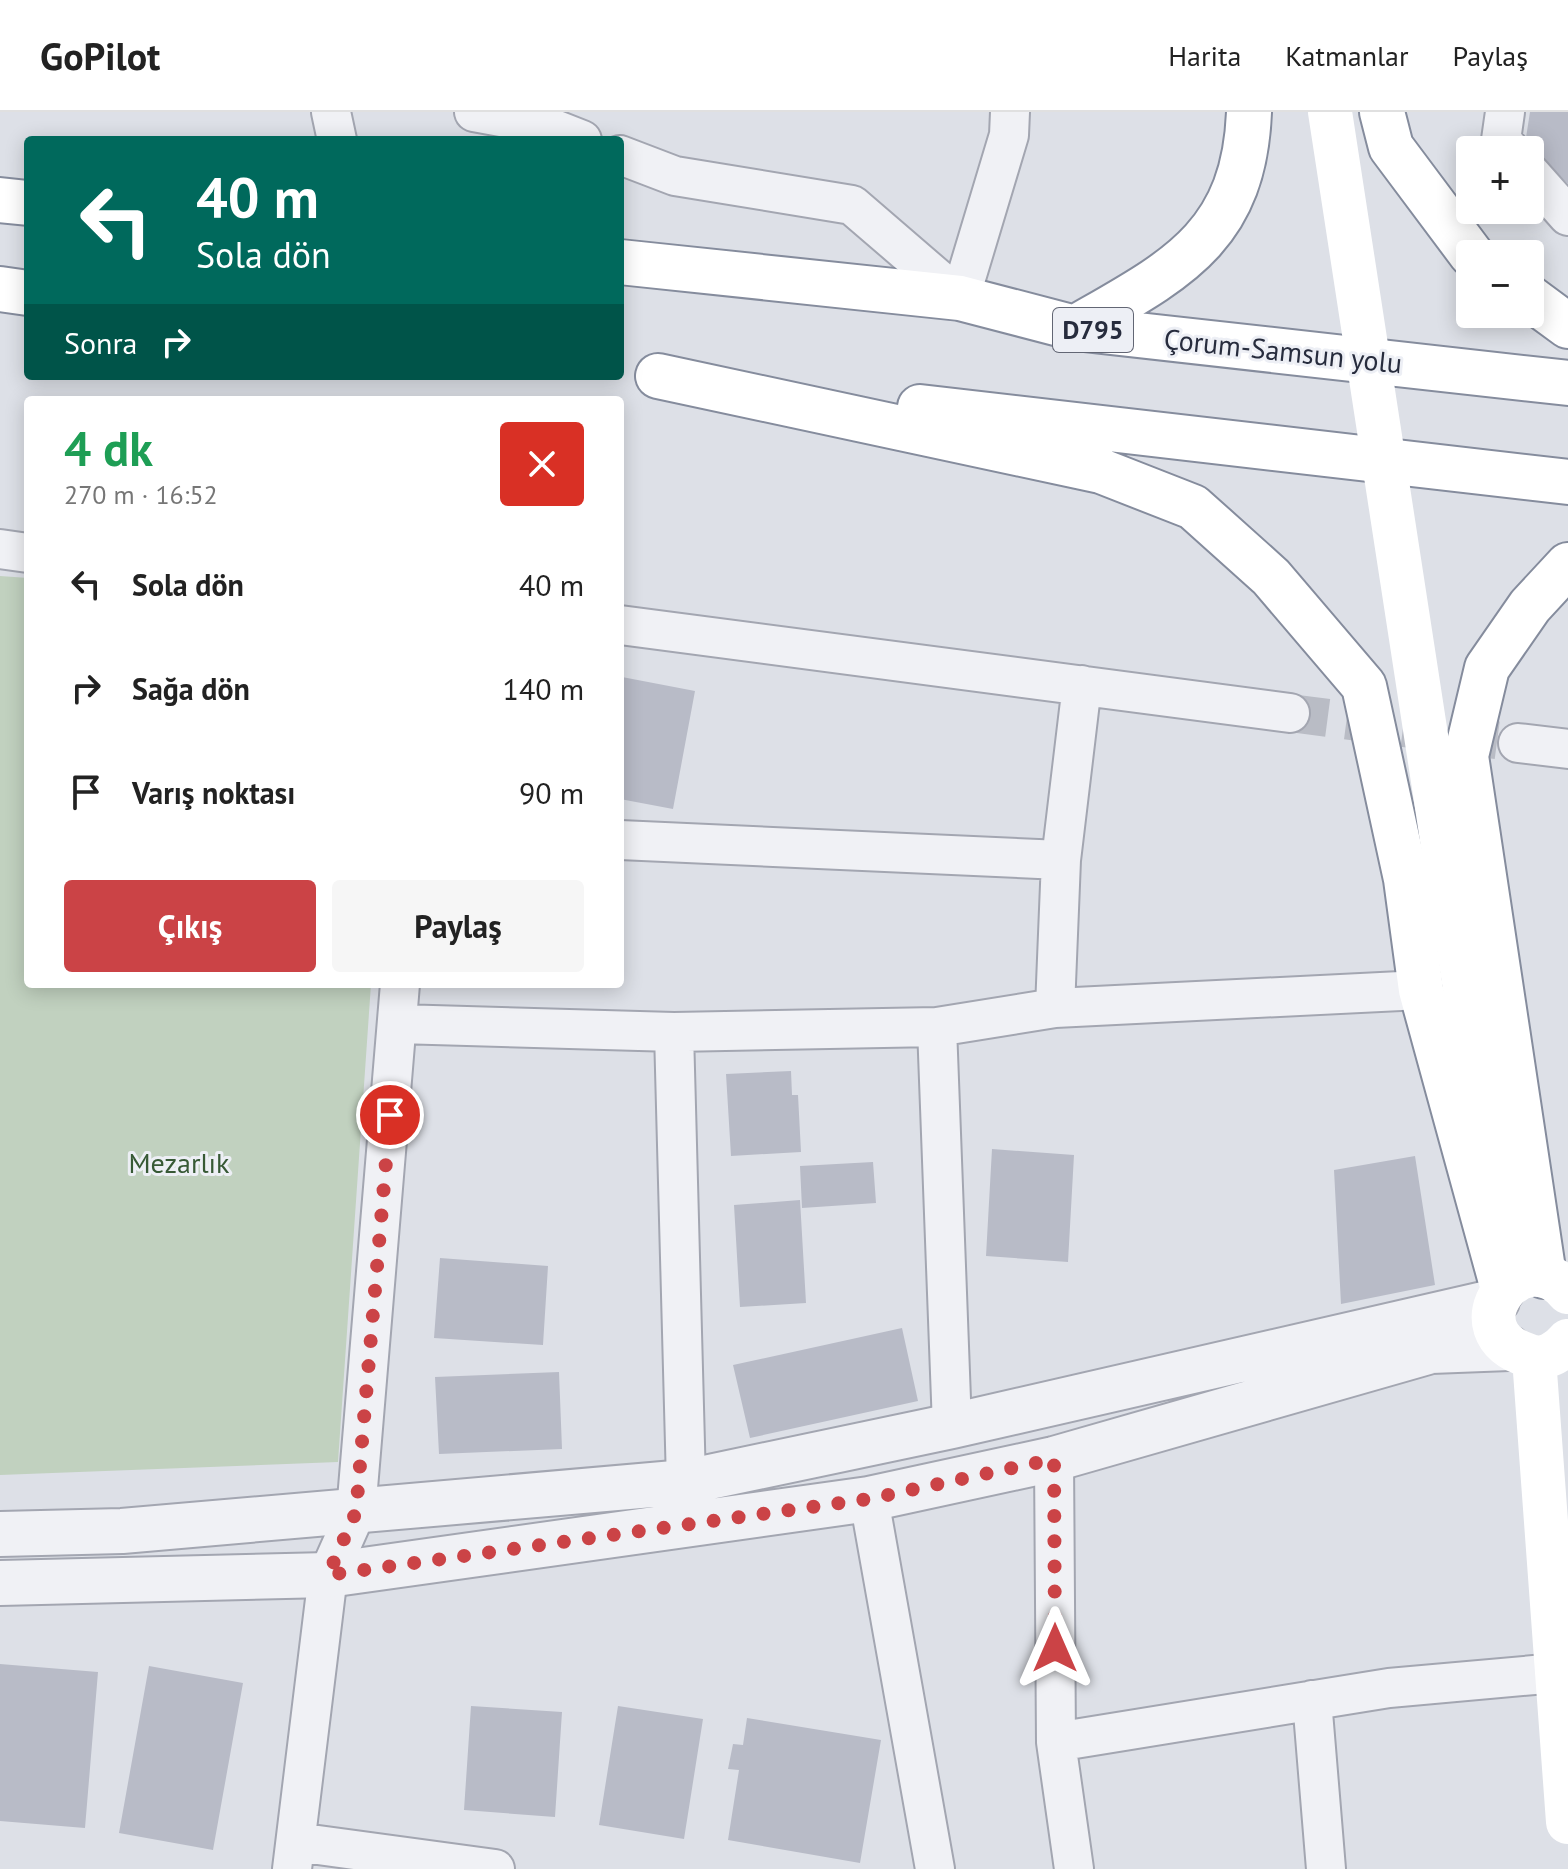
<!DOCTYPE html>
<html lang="tr">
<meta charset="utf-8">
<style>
:root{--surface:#fff;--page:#f6f6f6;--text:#222;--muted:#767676;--line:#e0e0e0;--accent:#cb4346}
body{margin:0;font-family:"PT Sans",sans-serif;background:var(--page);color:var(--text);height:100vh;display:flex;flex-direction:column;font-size:30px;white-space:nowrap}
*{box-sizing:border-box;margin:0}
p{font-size:26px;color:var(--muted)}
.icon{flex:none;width:44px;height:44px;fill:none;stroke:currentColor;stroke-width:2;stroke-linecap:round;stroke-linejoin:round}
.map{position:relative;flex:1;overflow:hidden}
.sheet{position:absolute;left:24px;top:284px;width:600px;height:592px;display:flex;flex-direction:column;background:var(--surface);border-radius:8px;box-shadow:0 4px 20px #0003}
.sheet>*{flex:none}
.banner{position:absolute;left:24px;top:24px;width:600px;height:244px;border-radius:8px;box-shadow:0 4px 20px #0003;background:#00695c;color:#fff;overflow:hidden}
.buttons{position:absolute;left:1456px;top:24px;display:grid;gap:16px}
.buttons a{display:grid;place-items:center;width:88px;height:88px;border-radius:8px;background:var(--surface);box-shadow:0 4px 20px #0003;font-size:40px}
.pin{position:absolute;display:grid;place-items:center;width:68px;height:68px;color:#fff;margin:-34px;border:4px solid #fff;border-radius:50%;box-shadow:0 2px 8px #0007}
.me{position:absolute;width:88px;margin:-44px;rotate:0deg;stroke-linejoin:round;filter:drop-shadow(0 0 6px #0008)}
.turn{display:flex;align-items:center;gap:28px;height:168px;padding:0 40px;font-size:36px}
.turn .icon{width:104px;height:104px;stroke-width:2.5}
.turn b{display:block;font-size:56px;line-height:68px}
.then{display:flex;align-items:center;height:76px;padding:0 40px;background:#0003;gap:16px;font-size:30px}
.round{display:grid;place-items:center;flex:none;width:84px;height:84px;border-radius:8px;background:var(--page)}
.headline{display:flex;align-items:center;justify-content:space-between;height:136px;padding:0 40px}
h1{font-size:48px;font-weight:600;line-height:60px;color:#1e9e55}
.primary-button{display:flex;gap:16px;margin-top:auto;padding:16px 40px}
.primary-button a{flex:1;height:92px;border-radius:8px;background:var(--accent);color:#fff;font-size:32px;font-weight:600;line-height:92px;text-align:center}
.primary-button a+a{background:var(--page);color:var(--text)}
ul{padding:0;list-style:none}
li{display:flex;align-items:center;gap:24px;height:104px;padding:0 40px}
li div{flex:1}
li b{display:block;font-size:30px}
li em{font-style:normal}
header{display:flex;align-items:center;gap:48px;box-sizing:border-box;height:112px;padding:0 40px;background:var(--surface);border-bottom:2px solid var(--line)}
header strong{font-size:38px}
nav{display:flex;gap:44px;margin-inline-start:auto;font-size:28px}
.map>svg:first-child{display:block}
</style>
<header>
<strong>GoPilot</strong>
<nav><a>Harita</a><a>Katmanlar</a><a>Paylaş</a></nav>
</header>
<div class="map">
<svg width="1568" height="1757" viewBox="0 0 1568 1757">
<rect width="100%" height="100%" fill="#dde0e7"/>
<!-- green -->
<path fill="#c1d1bf" d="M0,464L28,466V872H371L338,1350L0,1363Z"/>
<!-- building -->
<path fill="#b8bbc7" d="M1530,0H1568V72L1525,32Z
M622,565L695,579L673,697L620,687Z
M791,959L792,983H798L801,1040L731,1044L726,962Z
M992,1037L1074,1043L1068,1150L986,1144Z
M1415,1044L1435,1173L1341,1192L1334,1058Z
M873,1050L876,1091L802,1096L800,1054Z
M800,1088L806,1191L740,1195L734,1093Z
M440,1146L548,1154L543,1233L434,1226Z
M902,1216L918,1289L750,1326L733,1253Z
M559,1260L562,1337L439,1342L435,1265Z
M0,1552L98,1560L85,1716L0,1709Z
M149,1554L243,1571L213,1738L119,1721Z
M471,1594L562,1600L555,1705L464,1698Z
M618,1594L703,1607L684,1727L599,1713Z
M747,1606L881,1628L860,1751L728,1728L739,1658L728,1657L733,1632L743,1633Z"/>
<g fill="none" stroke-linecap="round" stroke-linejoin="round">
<!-- minor-tunnel -->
<path stroke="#b9bcc5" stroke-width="38" stroke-dasharray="38 19" stroke-linecap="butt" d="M1290,601L1518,631"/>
<!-- minor casing -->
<g stroke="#a3a6b1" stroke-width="42">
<path id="minor" d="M331,0L337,28
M474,0L544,13L582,28
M1505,0L1501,28L1510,38
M620,43L675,64L852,93L960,186L1009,23L1010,0
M1530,61L1568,104
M0,437L28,441
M620,513L1290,601
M1518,631L1568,637
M620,728L1061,748
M1055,896L1061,748L1082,573
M398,912L674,920L937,915L1055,896L1421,878
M937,915L952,1314
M674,920L686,1370
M1054,1347L1056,1630L1074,1757
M869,1387L935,1757
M1312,1588L1326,1757
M1056,1630L1389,1576L1557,1561
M296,1730L495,1757
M292,1757L328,1463L356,1400L400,872"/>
</g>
<!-- tertiary casing -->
<g stroke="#a3a6b1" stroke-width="48">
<path id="tertiary" d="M0,1422L122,1419L686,1370L952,1314L1497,1189
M0,1471L328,1463L869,1387L1054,1347L1431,1239L1509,1236"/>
</g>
<!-- trunk casing -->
<g stroke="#858c9d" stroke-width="48">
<path id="trunk" d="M1382,0L1391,35L1471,142
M0,88L28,91
M620,150L960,186L1075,216L1568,271
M0,177L28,181
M1530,186L1568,214
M1075,216C1174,159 1244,127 1249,0
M658,264L1101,359L1193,395L1271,465L1364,574L1406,767L1421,878L1503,1177
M920,295L1568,370
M1544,1164L1466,644L1487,556L1530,494L1568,453"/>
</g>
<!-- minor -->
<use href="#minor" stroke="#f0f1f5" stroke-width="38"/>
<!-- tertiary -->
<use href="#tertiary" stroke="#f0f1f5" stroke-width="44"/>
<!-- secondary -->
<path stroke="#fff" stroke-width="44" d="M1482,987L1523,1165
M1568,1180C1522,1124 1449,1220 1530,1244C1544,1249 1559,1240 1568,1229
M1534,1246L1568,1710"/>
<!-- trunk -->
<use href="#trunk" stroke="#fff" stroke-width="44"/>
<!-- secondary-bridge -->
<path stroke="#fff" stroke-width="44" d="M1330,0L1482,987"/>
</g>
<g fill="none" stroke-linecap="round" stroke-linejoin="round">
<!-- route -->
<path stroke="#cb4346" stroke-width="14" stroke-dasharray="0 25.2" d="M390,1003L356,1400L328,1463L869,1387L1054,1347L1055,1536"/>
</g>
<g text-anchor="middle" stroke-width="6" stroke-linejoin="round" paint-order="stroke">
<!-- shield labels -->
<rect fill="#edeff5" stroke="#626674" stroke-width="2" x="1053" y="196" width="80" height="44" rx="6"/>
<g font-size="26" font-weight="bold" fill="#272c3d">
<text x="1093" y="227">D795</text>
</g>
<!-- street labels -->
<g font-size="28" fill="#272c3d" stroke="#edeff5">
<text transform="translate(1283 239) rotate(6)" y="10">Çorum-Samsun yolu</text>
</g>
<!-- park labels -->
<g font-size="28" fill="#375935" stroke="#edeff5">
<text x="179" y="1061">Mezarlık</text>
</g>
</g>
</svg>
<div class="buttons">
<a>+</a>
<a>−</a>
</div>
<div class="pin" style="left:390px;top:1003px;background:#d93025"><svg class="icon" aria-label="arrive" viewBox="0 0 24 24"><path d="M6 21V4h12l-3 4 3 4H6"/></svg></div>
<svg class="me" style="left:1055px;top:1536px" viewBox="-20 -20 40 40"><path d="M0-17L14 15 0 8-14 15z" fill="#cb4346" stroke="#fff" stroke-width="4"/></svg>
<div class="banner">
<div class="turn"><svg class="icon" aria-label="left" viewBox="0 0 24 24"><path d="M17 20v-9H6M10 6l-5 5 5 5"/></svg><div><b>40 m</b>Sola dön</div></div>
<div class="then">Sonra<svg class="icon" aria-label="right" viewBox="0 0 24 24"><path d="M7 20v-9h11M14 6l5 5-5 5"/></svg></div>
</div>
<section class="sheet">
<div class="headline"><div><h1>4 dk</h1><p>270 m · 16:52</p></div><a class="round" style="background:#d93025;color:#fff"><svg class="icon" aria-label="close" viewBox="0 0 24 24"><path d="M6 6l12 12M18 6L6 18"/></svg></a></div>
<ul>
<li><svg class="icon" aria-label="left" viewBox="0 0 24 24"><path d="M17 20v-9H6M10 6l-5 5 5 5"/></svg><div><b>Sola dön</b></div><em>40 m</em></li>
<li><svg class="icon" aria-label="right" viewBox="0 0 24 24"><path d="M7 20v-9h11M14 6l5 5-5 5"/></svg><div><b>Sağa dön</b></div><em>140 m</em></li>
<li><svg class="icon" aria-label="arrive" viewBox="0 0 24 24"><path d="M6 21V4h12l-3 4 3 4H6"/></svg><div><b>Varış noktası</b></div><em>90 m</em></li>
</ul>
<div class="primary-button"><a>Çıkış</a><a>Paylaş</a></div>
</section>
</div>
